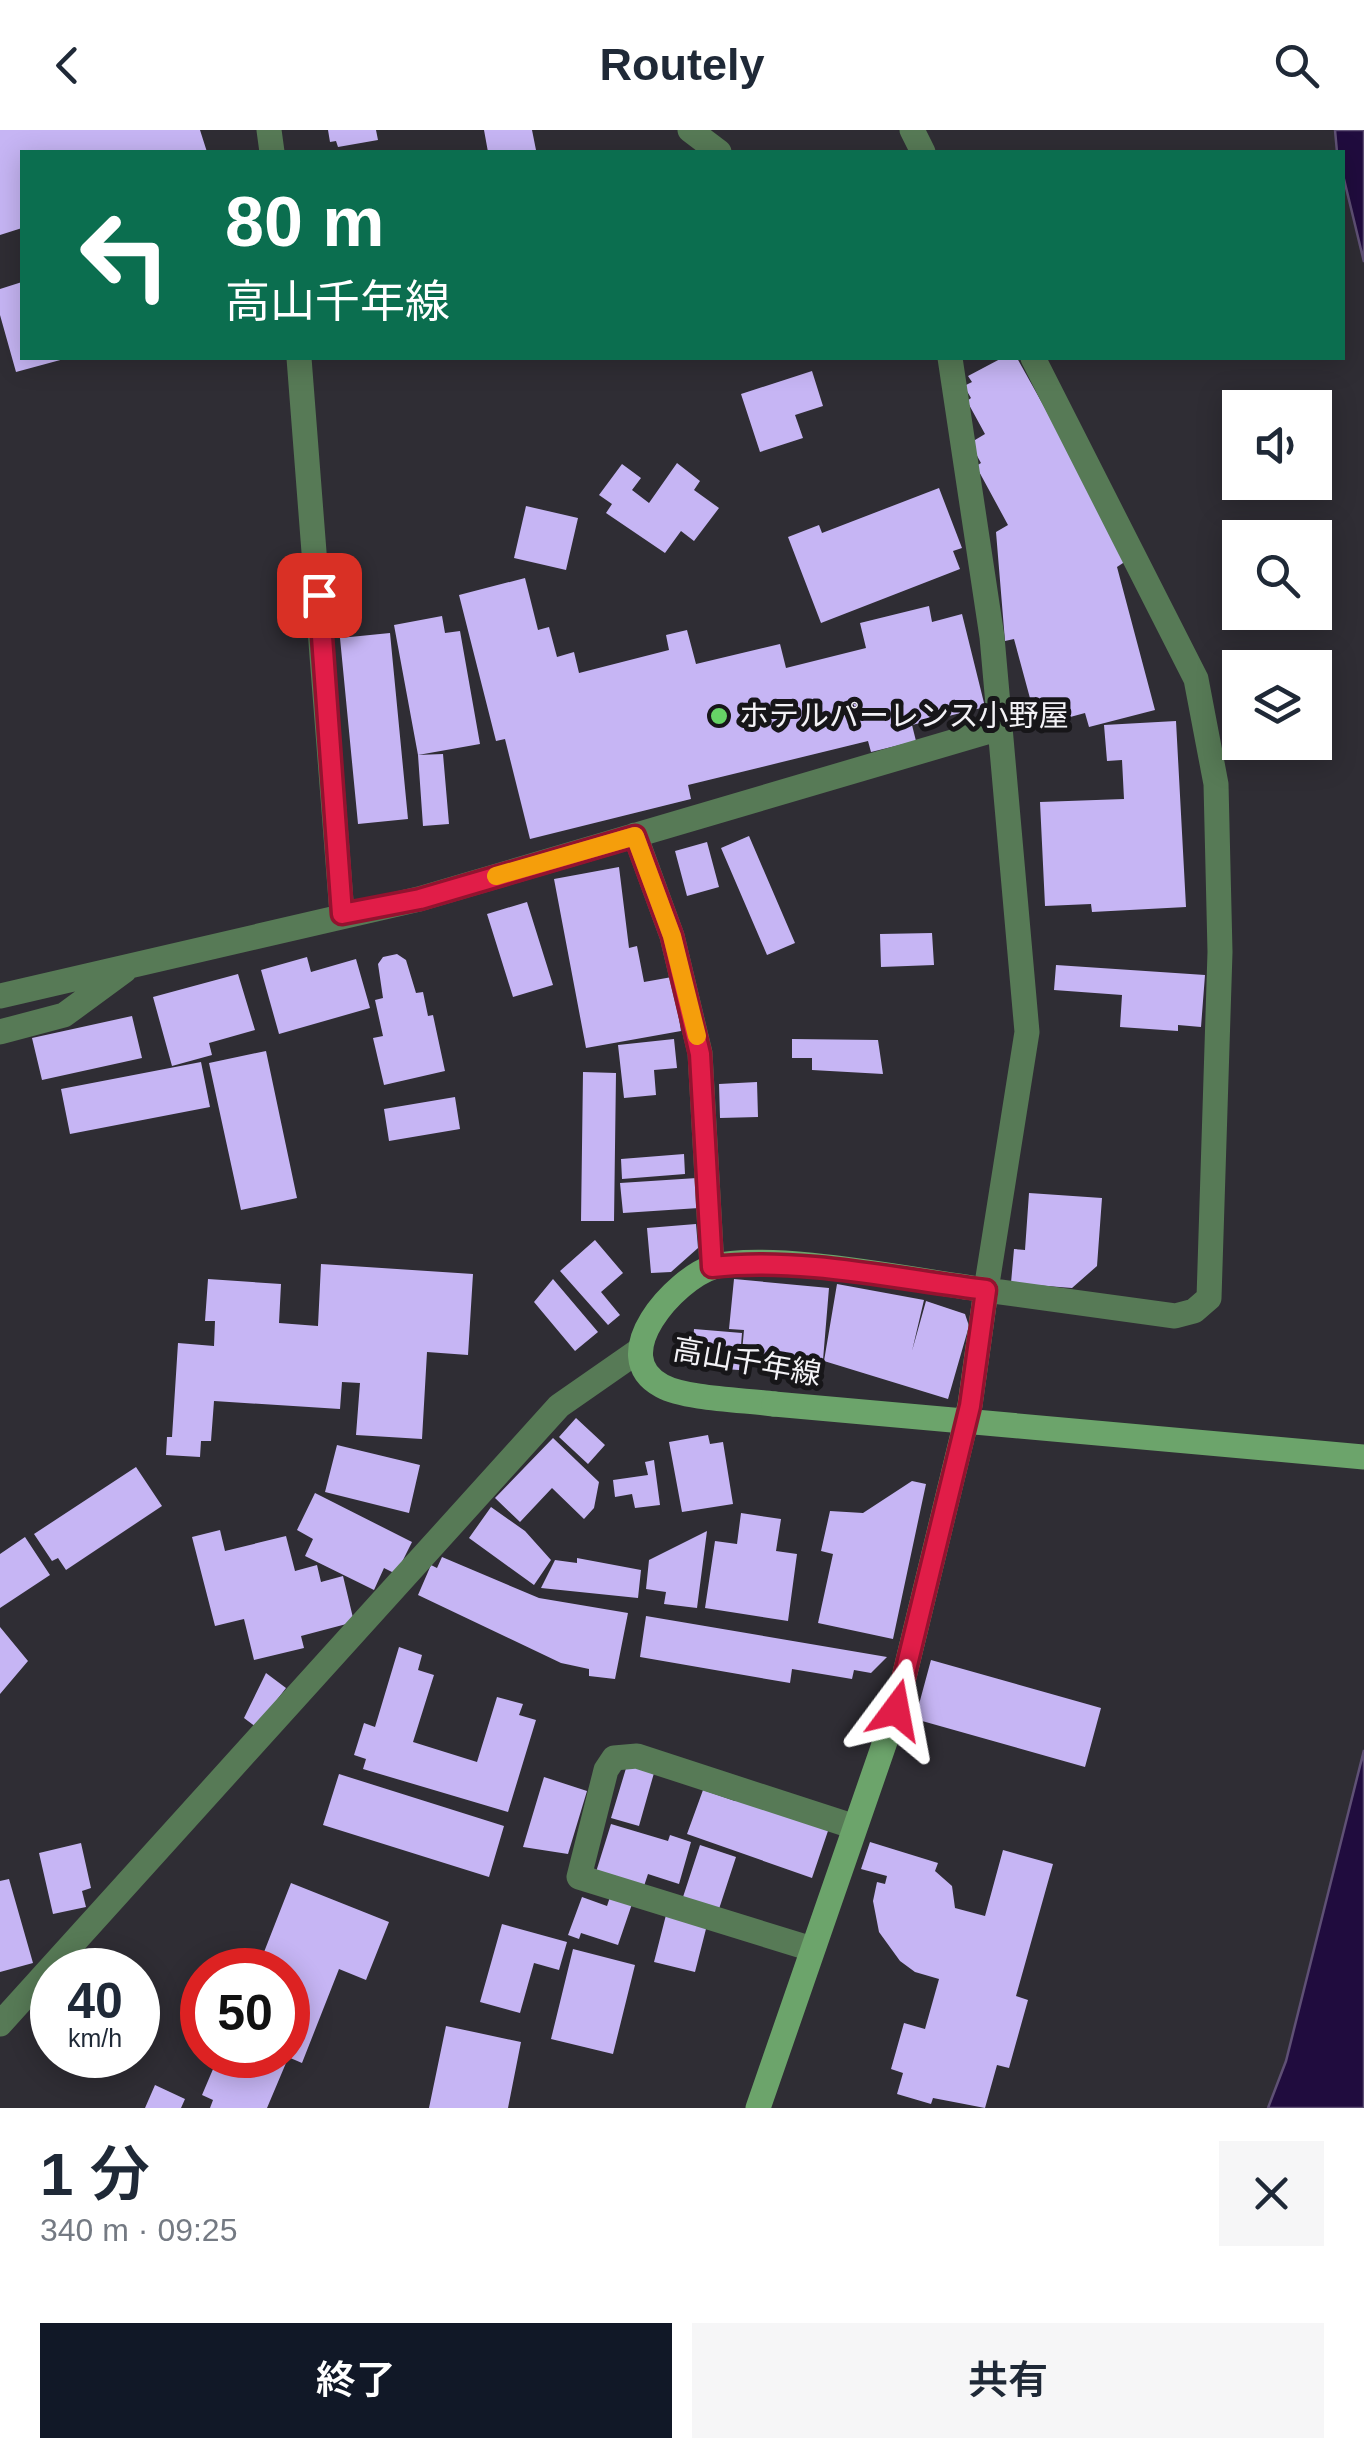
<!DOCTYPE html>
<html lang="ja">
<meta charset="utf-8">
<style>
:root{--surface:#fff;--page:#f6f6f7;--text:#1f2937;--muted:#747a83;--accent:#111827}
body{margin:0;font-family:Arial,"Noto Sans JP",sans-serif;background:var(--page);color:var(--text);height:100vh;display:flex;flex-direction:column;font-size:38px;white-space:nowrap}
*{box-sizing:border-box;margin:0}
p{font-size:32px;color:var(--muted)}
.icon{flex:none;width:55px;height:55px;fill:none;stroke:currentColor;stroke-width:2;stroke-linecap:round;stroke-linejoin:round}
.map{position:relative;height:1978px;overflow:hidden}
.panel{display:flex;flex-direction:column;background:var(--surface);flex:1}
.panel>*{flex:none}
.hud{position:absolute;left:20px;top:20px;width:1325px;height:210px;border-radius:0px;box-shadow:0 5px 25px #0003;background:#0b6e4f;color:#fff;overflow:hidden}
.controls{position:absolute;left:1222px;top:260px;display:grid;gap:20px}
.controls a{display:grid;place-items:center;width:110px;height:110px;border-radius:0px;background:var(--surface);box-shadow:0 5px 25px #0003;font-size:50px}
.speed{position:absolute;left:30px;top:1818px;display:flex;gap:20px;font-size:50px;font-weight:700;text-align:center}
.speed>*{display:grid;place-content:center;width:130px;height:130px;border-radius:50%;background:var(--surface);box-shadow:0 5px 25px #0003;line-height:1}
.speed small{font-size:25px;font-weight:400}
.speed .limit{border:15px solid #d22;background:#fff;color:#111}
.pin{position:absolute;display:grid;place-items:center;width:85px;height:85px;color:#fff;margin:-42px;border-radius:20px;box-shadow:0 5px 15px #0006}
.me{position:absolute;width:110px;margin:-55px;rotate:13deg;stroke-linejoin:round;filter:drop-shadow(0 0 8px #0008)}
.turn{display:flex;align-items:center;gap:35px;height:210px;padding:0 40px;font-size:45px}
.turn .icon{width:130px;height:130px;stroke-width:2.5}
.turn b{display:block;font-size:70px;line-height:85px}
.round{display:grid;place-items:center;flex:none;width:105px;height:105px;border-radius:0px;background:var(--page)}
.summary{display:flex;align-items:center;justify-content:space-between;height:170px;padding:0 40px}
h1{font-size:60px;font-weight:600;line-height:75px}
.primary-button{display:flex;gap:20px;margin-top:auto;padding:20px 40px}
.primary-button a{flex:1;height:115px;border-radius:0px;background:var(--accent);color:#fff;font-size:40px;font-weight:600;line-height:115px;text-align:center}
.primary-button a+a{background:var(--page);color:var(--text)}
header{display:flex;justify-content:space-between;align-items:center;height:130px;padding:0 40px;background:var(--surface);font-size:45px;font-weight:600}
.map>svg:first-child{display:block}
</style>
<header><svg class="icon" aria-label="back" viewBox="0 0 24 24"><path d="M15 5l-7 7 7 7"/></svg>Routely<svg class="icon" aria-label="search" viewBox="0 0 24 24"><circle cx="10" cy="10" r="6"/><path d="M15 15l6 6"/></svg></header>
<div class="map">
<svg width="1364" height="1978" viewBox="0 0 1364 1978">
<rect width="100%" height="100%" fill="#2f2d34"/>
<!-- water -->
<path fill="#200c3e" stroke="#5f5175" stroke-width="2.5" d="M1335,0H1364V132L1343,45L1342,22H1337Z
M1364,1620V1978H1268L1286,1931Z"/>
<!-- building -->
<path fill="#c6b5f4" d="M0,0H200L207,22H22V98L0,105Z
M328,0H376L378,10L338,17L336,11L330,12Z
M484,0H532L536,20L488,22Z
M22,152V228L64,229L16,242L0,185V159Z
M1002,228H1017L1129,429L1117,437L1155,580L1089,597L1085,583L1048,593L1044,580L1034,583L1014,509L1005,511L996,402L1008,395L976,336L981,333L970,313L985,304L967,271L971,268L964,256L972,252L968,246Z
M812,241L823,276L795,285L803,308L760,322L741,264Z
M677,333L700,351L694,360L719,378L694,411L681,401L665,423L606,383L612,374L599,365L622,334L641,348L632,360L649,373Z
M939,358L962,418L953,421L960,439L821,493L788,407L819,395L822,403Z
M526,376L578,388L566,440L514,428Z
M525,448L538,500L549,497L557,527L574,522L579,543L669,520L666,505L687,500L696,534L780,514L786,538L866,518L860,493L929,476L932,492L962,484L985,577L912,595L916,611L871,622L868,611L688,655L691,669L530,709L505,609L496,611L459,465Z
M442,486L445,503L460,501L480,614L418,625L394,495Z
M390,503L408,689L358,694L340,508Z
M1176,591L1186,777L1092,782L1091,774L1045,776L1040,672L1124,669L1122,630L1107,631L1104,595Z
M443,624L449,694L423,696L418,625Z
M749,706L795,813L767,825L721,718Z
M707,712L719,757L687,766L675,721Z
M619,737L629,818L637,816L644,852L672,847L681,901L586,918L554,749Z
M527,772L553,855L513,867L487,784Z
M932,803L934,835L881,837L880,804Z
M397,824L406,830L416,863L423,862L428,886L433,885L445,941L384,955L373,908L383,906L375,870L383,868L378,834L383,827Z
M307,827L311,842L356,829L370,878L279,904L261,840Z
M1056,835L1205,845L1201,897L1178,895V901L1120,897L1122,865L1054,860Z
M238,844L255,900L209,913L212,925L172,936L153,867Z
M132,886L142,928L42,950L32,908Z
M674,909L677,938L654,940L656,965L624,968L618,915Z
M792,909L878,910L883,944L812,940V928H792Z
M266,921L297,1068L241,1080L209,933Z
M201,932L210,977L70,1004L61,959Z
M583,942L616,943L614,1091H581Z
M757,952L758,987L720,988L719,954Z
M455,967L460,999L389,1011L384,979Z
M684,1024L685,1044L622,1049L621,1029Z
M697,1048L699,1078L623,1083L620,1053Z
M1029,1063L1102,1068L1097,1136L1072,1158L1011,1153L1014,1119L1025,1120Z
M696,1094L698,1118L671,1142L651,1143L647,1098Z
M595,1110L623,1143L601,1162L620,1185L608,1195L560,1141Z
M321,1134L473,1144L468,1225L427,1222L422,1309L356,1305L360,1253L342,1252L340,1279L214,1271L211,1311H201L200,1327L166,1325L167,1307H172L178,1213L214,1216L215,1191H205L208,1149L281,1154L279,1193L318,1196Z
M553,1149L598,1202L575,1221L534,1172Z
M734,1149L829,1158L823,1230L742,1222L744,1200L729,1199Z
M837,1154L924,1170L912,1221L926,1171L965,1184L969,1196L948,1269L824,1231Z
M694,1199L742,1203L739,1240L709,1238V1232L692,1230Z
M576,1288L605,1315L588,1334L559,1307Z
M708,1305L710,1314L723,1312L733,1374L682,1382L669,1312Z
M553,1308L599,1352L594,1378L584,1389L552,1358L520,1392L495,1368Z
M337,1315L420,1335L409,1383L325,1362Z
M654,1330L660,1375L635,1378L632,1364L615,1367L613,1350L648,1345L645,1332Z
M136,1337L162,1376L66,1440L58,1428L52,1431L34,1404Z
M912,1351L926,1354L893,1509L818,1493L833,1424L821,1421L830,1381L863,1383Z
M315,1363L412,1412L396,1444L384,1438L374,1460L305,1426L313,1409L297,1400Z
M491,1377L525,1401L551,1430L534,1455L469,1408Z
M741,1383L781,1389L776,1421L797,1424L788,1491L705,1478L715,1411L737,1414Z
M220,1400L225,1421L286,1406L295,1441L317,1435L321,1452L343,1446L354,1492L301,1506L304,1518L254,1530L244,1489L215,1496L192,1407Z
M707,1401L697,1478L664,1474L666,1462L646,1459L649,1430Z
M25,1407L50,1445L0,1478V1424Z
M442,1427L539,1468L628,1483L615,1549L589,1546V1539L561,1533L418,1465L431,1435L437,1438Z
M577,1428L641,1440L638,1468L541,1458L555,1430L577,1433Z
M646,1486L887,1527L871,1543L854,1540L852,1549L792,1539L790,1553L640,1527Z
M0,1497L28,1531L0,1564Z
M399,1517L422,1525L418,1540L434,1545L413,1612L477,1632L497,1567L523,1574L519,1585L536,1590L508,1682L363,1639L366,1629L354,1625L364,1593L375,1597Z
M931,1530L1101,1578L1085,1637L915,1589Z
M266,1543L286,1558L256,1597L244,1588Z
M627,1635L654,1643L639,1696L611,1688Z
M339,1644L504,1696L489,1747L323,1695Z
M544,1647L587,1661L568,1724L523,1717Z
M703,1660L735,1671L737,1666L829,1698L812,1748L687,1704Z
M611,1694L668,1711L670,1705L691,1712L679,1754L648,1744L644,1756L596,1742Z
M870,1712L938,1733L935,1741L952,1756L955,1778L985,1786L1003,1720L1053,1734L1016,1866L1028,1870L1009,1938L997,1935L985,1978L933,1968L931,1974L897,1964L903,1943L891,1939L904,1893L925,1899L939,1849L915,1842L900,1831L879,1802L873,1771L877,1752L885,1754L887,1746L861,1739Z
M81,1713L91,1758L82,1761L86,1777L53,1784L39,1723Z
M700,1715L736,1727L719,1779L683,1767Z
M9,1749L33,1833L0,1842V1751Z
M291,1753L389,1792L366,1850L339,1839L302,1933L288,1927V1840H257Z
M582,1767L607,1776L610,1767L632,1774L618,1815L581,1803L579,1809L568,1805Z
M666,1785L707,1795L695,1842L654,1832Z
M502,1794L567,1812L559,1840L534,1833L520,1883L480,1872Z
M573,1819L635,1835L613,1924L551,1909Z
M446,1896L521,1912L508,1978H429Z
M219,1925H269L286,1933L267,1978H210L213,1970L202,1965Z
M155,1955L185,1969L181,1978H145Z"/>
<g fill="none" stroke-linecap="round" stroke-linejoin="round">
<!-- street -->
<path stroke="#577a56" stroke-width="25" d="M269,0L272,22
M690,0L719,22
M912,0L923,22
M299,228L342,784
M950,228L992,507L1027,902L986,1160L1175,1186L1194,1181L1209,1168L1220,822L1216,654L1196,549L1033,228
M635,705L672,806L700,923L712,1137
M0,866L419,769L1000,598
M0,902L64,885L124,841
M812,1819L579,1747L606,1640L614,1628L637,1626L852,1696
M0,1894L559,1276L638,1221"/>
<!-- secondary -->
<path stroke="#6ca46b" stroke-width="25" d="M758,1978L896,1580L970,1275L986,1160C923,1152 768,1120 713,1137C675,1149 605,1226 662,1256C686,1269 745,1270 774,1274"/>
<!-- secondary-bridge -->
<path stroke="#6ca46b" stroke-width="25" d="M774,1274L1364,1327"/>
</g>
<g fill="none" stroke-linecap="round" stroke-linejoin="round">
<!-- route casing -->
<g stroke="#92132f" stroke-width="25">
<path id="route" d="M319,465L342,784L420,769L635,706L672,806L700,924L712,1137C802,1127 896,1149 986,1160L970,1276L896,1580"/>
</g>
<!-- route -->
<use href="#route" stroke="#e11d48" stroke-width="18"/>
<!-- slow -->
<path stroke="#f59e0b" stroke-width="18" d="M496,746L635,706L672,806L697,906"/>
</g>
<!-- markers -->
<circle fill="#66d466" stroke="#171619" stroke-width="4" cx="719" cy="586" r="10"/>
<g text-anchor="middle" stroke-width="10" stroke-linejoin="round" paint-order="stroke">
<!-- poi labels -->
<g font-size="30" fill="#f3f2f6" stroke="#171619" text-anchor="start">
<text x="739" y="596">ホテルパーレンス小野屋</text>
</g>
<!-- street labels -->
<g font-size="30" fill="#f3f2f6" stroke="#171619">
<text transform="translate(747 1232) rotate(10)" y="10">高山千年線</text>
</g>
</g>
</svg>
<div class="controls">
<a><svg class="icon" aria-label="sound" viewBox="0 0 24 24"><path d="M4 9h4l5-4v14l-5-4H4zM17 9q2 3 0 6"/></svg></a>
<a><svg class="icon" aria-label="search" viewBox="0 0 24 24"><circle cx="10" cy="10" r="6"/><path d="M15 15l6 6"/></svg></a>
<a><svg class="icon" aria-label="layers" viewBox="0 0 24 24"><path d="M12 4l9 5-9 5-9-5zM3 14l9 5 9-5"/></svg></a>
</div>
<div class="speed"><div>40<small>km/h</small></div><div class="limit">50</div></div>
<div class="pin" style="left:319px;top:465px;background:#d93025"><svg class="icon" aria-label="arrive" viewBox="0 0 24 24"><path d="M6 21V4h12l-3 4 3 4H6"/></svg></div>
<svg class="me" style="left:896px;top:1580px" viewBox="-20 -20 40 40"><path d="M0-17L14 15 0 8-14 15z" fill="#e11d48" stroke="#fff" stroke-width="4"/></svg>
<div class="hud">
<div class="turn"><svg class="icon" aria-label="left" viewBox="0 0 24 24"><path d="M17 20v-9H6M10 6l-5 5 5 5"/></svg><div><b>80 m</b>高山千年線</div></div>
</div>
</div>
<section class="panel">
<div class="summary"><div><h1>1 分</h1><p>340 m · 09:25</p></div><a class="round"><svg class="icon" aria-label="close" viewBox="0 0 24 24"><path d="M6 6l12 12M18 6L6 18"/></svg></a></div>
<div class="primary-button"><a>終了</a><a>共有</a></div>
</section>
